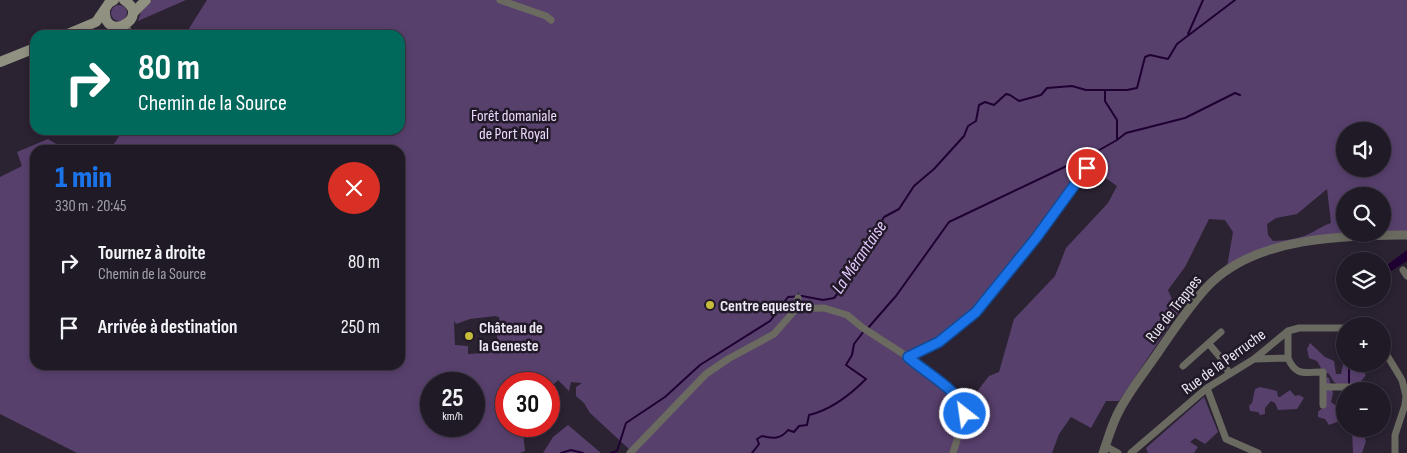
<!DOCTYPE html>
<html lang="fr">
<meta charset="utf-8">
<style>
:root{--surface:#201a26;--page:#28232e;--text:#f1f3f6;--muted:#a2a1a7;--line:#3d3843;--accent:#1a73e8}
body{margin:0;font-family:"Sofia Sans Condensed",sans-serif;background:var(--page);color:var(--text);height:100vh;display:flex;flex-direction:column;font-size:19px;white-space:nowrap}
*{box-sizing:border-box;margin:0}
p{font-size:16px;color:var(--muted)}
.icon{flex:none;width:28px;height:28px;fill:none;stroke:currentColor;stroke-width:2;stroke-linecap:round;stroke-linejoin:round}
.map{position:relative;flex:1;overflow:hidden}
.sheet{position:absolute;left:30px;top:145px;width:375px;height:225px;display:flex;flex-direction:column;background:var(--surface);border-radius:15px;box-shadow:0 2px 8px #0003,0 0 0 1px var(--line)}
.sheet>*{flex:none}
.hud{position:absolute;left:30px;top:30px;width:375px;height:105px;border-radius:15px;box-shadow:0 2px 8px #0003,0 0 0 1px var(--line);background:#00695c;color:#fff;overflow:hidden}
.controls{position:absolute;left:1336px;top:122px;display:grid;gap:10px}
.controls a{display:grid;place-items:center;width:55px;height:55px;border-radius:50%;background:var(--surface);box-shadow:0 2px 8px #0003,0 0 0 1px var(--line);font-size:25px}
.speed{position:absolute;left:420px;top:372px;display:flex;gap:10px;font-size:25px;font-weight:700;text-align:center}
.speed>*{display:grid;place-content:center;width:65px;height:65px;border-radius:50%;background:var(--surface);box-shadow:0 2px 8px #0003,0 0 0 1px var(--line);line-height:1}
.speed small{font-size:12px;font-weight:400}
.speed .limit{border:8px solid #d22;background:#fff;color:#111}
.pin{position:absolute;display:grid;place-items:center;width:42px;height:42px;color:#fff;margin:-21px;border:2px solid #fff;border-radius:50%;box-shadow:0 1px 5px #0007}
.me{position:absolute;width:55px;margin:-28px;rotate:330deg;stroke-linejoin:round;filter:drop-shadow(0 0 4px #0008)}
.turn{display:flex;align-items:center;gap:18px;height:105px;padding:0 25px;font-size:22px}
.turn .icon{width:65px;height:65px;stroke-width:2.5}
.turn b{display:block;font-size:35px;line-height:42px}
.round{display:grid;place-items:center;flex:none;width:52px;height:52px;border-radius:26px;background:var(--page)}
.summary{display:flex;align-items:center;justify-content:space-between;height:85px;padding:0 25px}
h1{font-size:30px;font-weight:800;line-height:38px;color:var(--accent)}
ul{padding:0;list-style:none}
li{display:flex;align-items:center;gap:15px;height:65px;padding:0 25px}
li div{flex:1}
li b{display:block;font-size:19px}
li em{font-style:normal}
.map>svg:first-child{display:block}
</style>
<div class="map">
<svg width="1407" height="453" viewBox="0 0 1407 453">
<rect width="100%" height="100%" fill="#2b2232"/>
<!-- green -->
<path fill="#58406d" fill-rule="evenodd" d="M152,0H186L138,21L141,12Z
M207,0H1407V232L1383,233L1382,196H1345V234H1367L1313,236L1278,244L1227,267L1233,232L1225,220L1209,219L1185,267L1168,290L1178,313L1119,401H1106L1091,428L1071,417L1059,434L1052,453H955L965,407L989,376L999,372L1014,319L1055,276L1066,248L1108,203L1117,186L1087,165L1014,262L976,309L934,342L911,355L871,330L849,314L798,308L799,291L787,318L767,336L707,371L630,450L590,413L584,403L576,396V387L582,383L571,382L569,391L558,380L549,389V384H530L532,375L528,379L526,384H506V426H529L531,428L523,432L525,451L520,453H77L0,414V177L22,166L17,152L48,139L66,150H35V365H400V150H110L123,130H400V35H185ZM1345,131H1382V169H1345ZM1327,189L1331,223C1323,226 1320,228 1313,232C1303,238 1285,241 1273,241L1268,235L1267,224L1276,218L1297,214ZM496,316L500,318L496,324L498,347L502,349L499,352L468,354V346L455,345L454,321L456,324L470,319ZM431,384H474V426H431Z
M111 13a8 8 0 1 1 16 0a8 8 0 1 1-16 0Z
M797,311C814,311 830,310 846,317C865,326 960,397 963,414L952,453H634L691,390L717,369L775,335Z
M1310,343L1325,357L1334,361L1336,374H1341L1345,356V364H1360L1359,367L1366,375L1358,385H1354L1351,391H1345V399L1342,395L1343,390L1340,386L1334,382L1329,374L1322,370L1317,361L1309,358L1307,349Z
M1327,377L1329,378L1333,393L1331,402L1338,407L1345,405V426L1344,418H1340L1337,422L1329,425L1325,419L1318,417V412L1326,404L1324,379Z
M1260,387L1277,391L1278,397H1280L1290,390L1295,396L1299,395L1304,398L1297,409L1278,410L1275,403L1271,401L1265,408V414L1260,415L1258,412L1250,411L1249,406L1252,403L1255,389Z
M1204,397L1218,432L1205,444L1195,438L1190,442L1198,447L1194,453H1148L1146,448Z
M568,425L601,453H543L553,437Z
M1352,429H1376L1372,434L1367,433L1363,435L1366,441L1362,453H1353Z"/>
<!-- water -->
<path fill="#1f0033" d="M1407,250V261L1383,276V268Z"/>
<g fill="none" stroke-linecap="round" stroke-linejoin="round">
<!-- stream -->
<path stroke="#1f0033" stroke-width="2" d="M1188,34L1203,0
M1105,91V101L1117,120V140
M868,328L896,296L949,222L1094,153L1117,140L1126,133L1185,118L1235,93L1240,95
M1349,384V364
M561,453L571,450L583,453
M611,453L617,451L626,423L665,397L700,365L770,321L788,297L802,296L823,300L834,298L847,282L856,262L868,246L884,217L899,209L914,186L934,169L964,136L968,126L976,121L979,105L985,102L994,105L1006,94L1010,95L1019,101L1041,95L1047,88L1072,86L1086,90H1127L1137,88L1145,57L1150,55L1168,59L1177,44L1235,0
M752,453L759,444L757,439L762,436C773,439 781,439 788,430L794,432L799,426L807,425L809,415C831,410 850,395 866,379L846,365L852,355L854,344L864,331"/>
<!-- minor -->
<path stroke="#6b6a61" stroke-width="7" d="M500,0L546,16L551,20
M126,25L130,35
M114,132L116,130
M1403,270L1407,276
M796,309L824,308L847,315L863,328L908,357L958,398L964,408L965,414L953,453
M1209,344L1220,357L1229,373
M1382,347L1402,380L1406,396L1405,405L1395,435V453
M908,357L939,342L976,312L1036,238L1087,168
M1288,358C1296,377 1305,372 1323,372V405
M1255,359L1288,358V331
M1183,366L1221,332
M1323,387H1352
M1207,388L1226,439L1258,453
M1105,446L1118,453
M630,453L706,374L728,359L774,334L796,309L798,298
M1131,453L1207,388L1254,359L1288,331L1299,328H1345"/>
<!-- tertiary -->
<path stroke="#6b6a61" stroke-width="9" d="M1103,453C1108,439 1112,424 1119,411C1130,390 1144,373 1157,354C1172,332 1193,300 1212,282C1261,236 1344,236 1407,235"/>
<!-- secondary -->
<path stroke="#919182" stroke-width="10" d="M105,10C103,44 153,18 124,0
M133,13L146,0
M65,35L96,22L109,3L114,0
M0,62L35,48"/>
</g>
<g fill="none" stroke-linecap="round" stroke-linejoin="round">
<!-- route casing -->
<g stroke="#114b97" stroke-width="12">
<path id="route" d="M965,414C963,392 924,372 908,357L939,342L976,312L1036,238L1087,168"/>
</g>
<!-- route -->
<use href="#route" stroke="#1a73e8" stroke-width="9"/>
</g>
<!-- markers -->
<g fill="#c7bb3c" stroke="#211928" stroke-width="2">
<circle cx="710" cy="305" r="5"/>
<circle cx="469" cy="336" r="5"/>
</g>
<g text-anchor="middle" stroke-width="5" stroke-linejoin="round" paint-order="stroke">
<!-- park labels -->
<g font-size="16" fill="#ecdbfe" stroke="#211928">
<text x="514" y="121">Forêt domaniale<tspan x="514" dy="18">de Port Royal</tspan></text>
</g>
<!-- poi labels -->
<g font-size="16" font-weight="bold" fill="#ece7f2" stroke="#211928" text-anchor="start">
<text x="720" y="311">Centre equestre</text>
<text x="479" y="333">Château de<tspan x="479" dy="18">la Geneste</tspan></text>
</g>
<!-- street labels -->
<g font-size="16" fill="#ece7f2" stroke="#211928">
<text transform="translate(1173 308) rotate(-52)" y="6">Rue de Trappes</text>
<text transform="translate(1223 361) rotate(-36)" y="6">Rue de la Perruche</text>
</g>
<!-- water labels -->
<g font-size="18" font-style="italic" fill="#e3c9fd" stroke="#211928">
<text transform="translate(859 257) rotate(-56)" y="6">La Mérantaise</text>
</g>
</g>
</svg>
<div class="controls">
<a><svg class="icon" aria-label="sound" viewBox="0 0 24 24"><path d="M4 9h4l5-4v14l-5-4H4zM17 9q2 3 0 6"/></svg></a>
<a><svg class="icon" aria-label="search" viewBox="0 0 24 24"><circle cx="10" cy="10" r="6"/><path d="M15 15l6 6"/></svg></a>
<a><svg class="icon" aria-label="layers" viewBox="0 0 24 24"><path d="M12 4l9 5-9 5-9-5zM3 14l9 5 9-5"/></svg></a>
<a>+</a>
<a>−</a>
</div>
<div class="speed"><div>25<small>km/h</small></div><div class="limit">30</div></div>
<div class="pin" style="left:1087px;top:168px;background:#d93025"><svg class="icon" aria-label="arrive" viewBox="0 0 24 24"><path d="M6 21V4h12l-3 4 3 4H6"/></svg></div>
<svg class="me" style="left:965px;top:414px" viewBox="-20 -20 40 40"><circle r="17" fill="#1a73e8" stroke="#fff" stroke-width="3"/><path d="M0-11L8 9 0 5-8 9z" fill="#fff"/></svg>
<div class="hud">
<div class="turn"><svg class="icon" aria-label="right" viewBox="0 0 24 24"><path d="M7 20v-9h11M14 6l5 5-5 5"/></svg><div><b>80 m</b>Chemin de la Source</div></div>
</div>
<section class="sheet">
<div class="summary"><div><h1>1 min</h1><p>330 m · 20:45</p></div><a class="round" style="background:#d93025;color:#fff"><svg class="icon" aria-label="close" viewBox="0 0 24 24"><path d="M6 6l12 12M18 6L6 18"/></svg></a></div>
<ul>
<li><svg class="icon" aria-label="right" viewBox="0 0 24 24"><path d="M7 20v-9h11M14 6l5 5-5 5"/></svg><div><b>Tournez à droite</b><p>Chemin de la Source</p></div><em>80 m</em></li>
<li><svg class="icon" aria-label="arrive" viewBox="0 0 24 24"><path d="M6 21V4h12l-3 4 3 4H6"/></svg><div><b>Arrivée à destination</b></div><em>250 m</em></li>
</ul>
</section>
</div>
